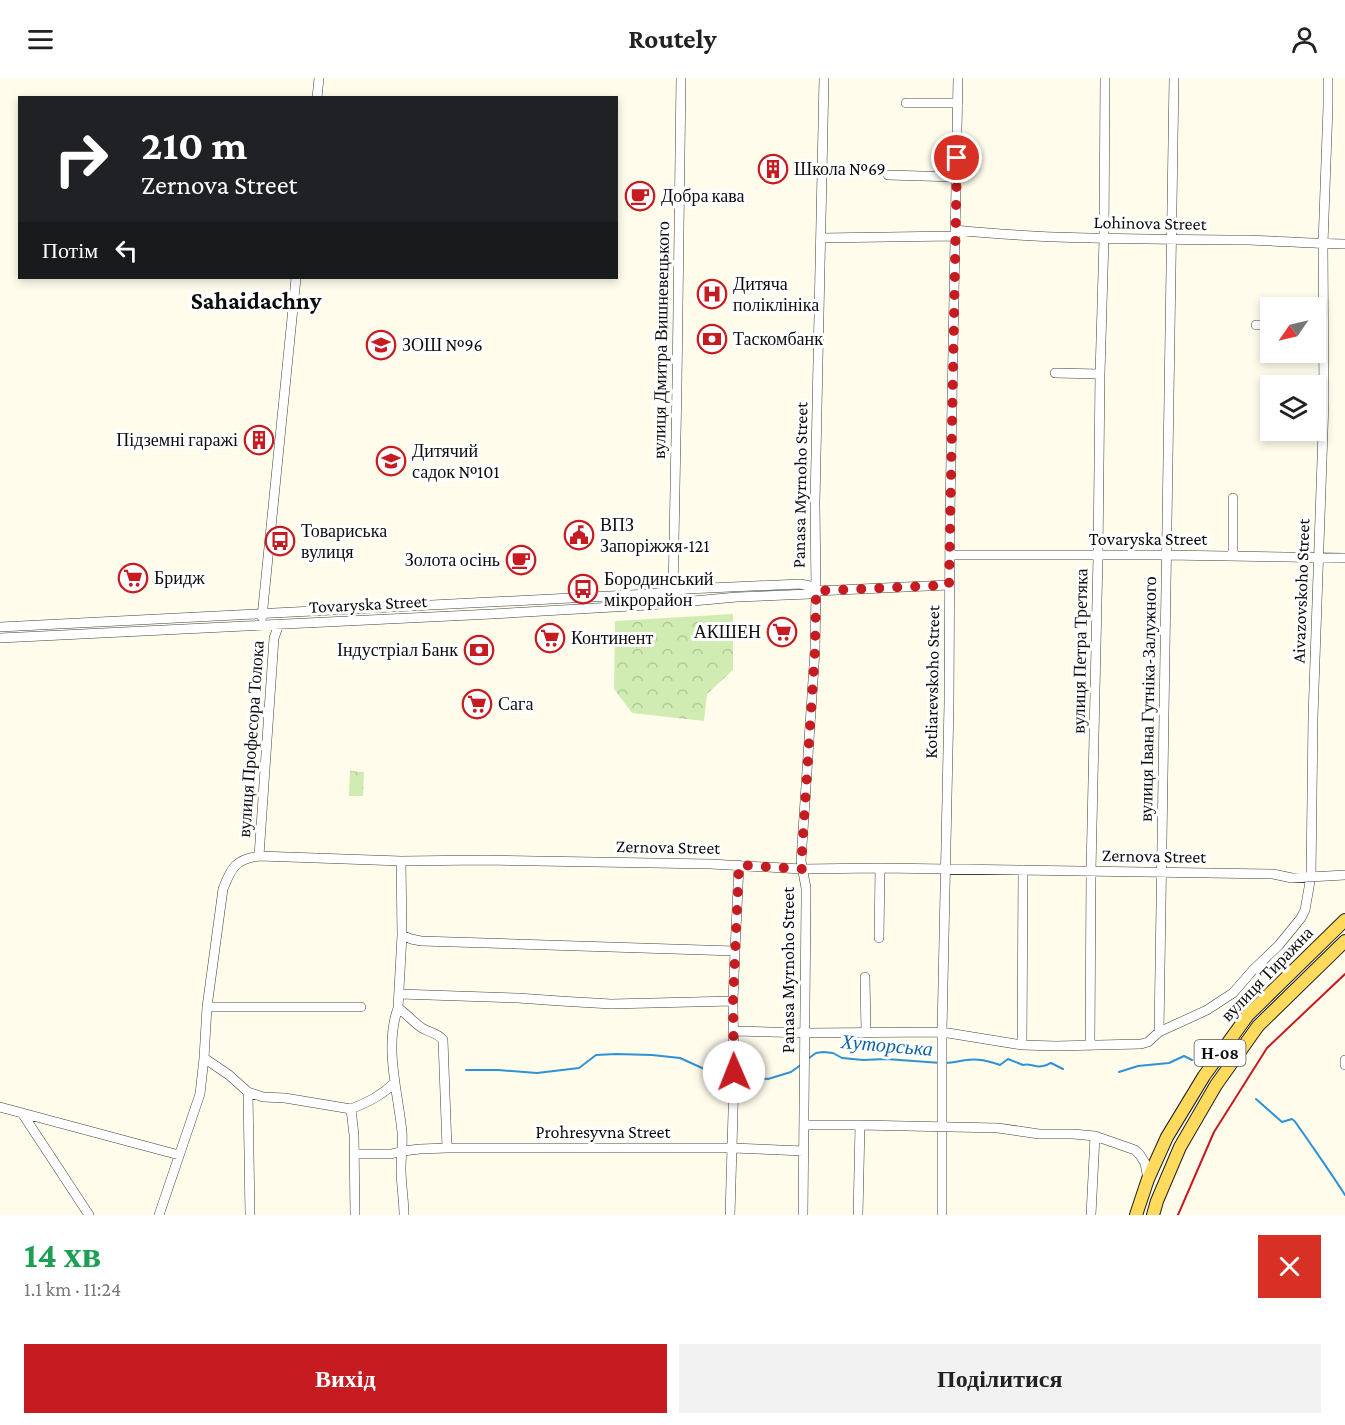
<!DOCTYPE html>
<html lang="uk">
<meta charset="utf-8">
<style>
:root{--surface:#fff;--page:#f2f2f2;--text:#222;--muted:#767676;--accent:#c61b21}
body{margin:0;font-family:"Crimson Pro",serif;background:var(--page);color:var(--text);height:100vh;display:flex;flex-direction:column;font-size:22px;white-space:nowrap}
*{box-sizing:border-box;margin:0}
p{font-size:20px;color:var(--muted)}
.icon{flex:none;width:33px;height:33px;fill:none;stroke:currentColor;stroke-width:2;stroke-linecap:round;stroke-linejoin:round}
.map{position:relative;height:1137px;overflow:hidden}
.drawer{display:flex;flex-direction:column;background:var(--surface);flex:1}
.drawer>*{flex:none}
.top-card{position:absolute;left:18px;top:18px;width:600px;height:183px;border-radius:0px;box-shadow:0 3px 9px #0003;background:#202124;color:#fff;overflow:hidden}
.needle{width:39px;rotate:236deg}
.buttons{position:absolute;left:1260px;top:219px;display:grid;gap:12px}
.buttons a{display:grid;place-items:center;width:66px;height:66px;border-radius:0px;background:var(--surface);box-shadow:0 3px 9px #0003;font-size:30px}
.pin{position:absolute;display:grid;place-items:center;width:51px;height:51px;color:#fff;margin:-26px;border:3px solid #fff;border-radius:50%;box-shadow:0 2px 6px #0007}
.me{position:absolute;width:66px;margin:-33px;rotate:359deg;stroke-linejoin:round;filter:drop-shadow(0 0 4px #0008)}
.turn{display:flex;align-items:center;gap:21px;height:126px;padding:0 24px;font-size:27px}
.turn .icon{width:78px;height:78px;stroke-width:2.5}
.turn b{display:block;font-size:42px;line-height:51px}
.then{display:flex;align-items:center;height:57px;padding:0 24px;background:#0003;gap:12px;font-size:22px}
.round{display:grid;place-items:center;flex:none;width:63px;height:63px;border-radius:0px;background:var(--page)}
.headline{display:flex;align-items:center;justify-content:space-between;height:102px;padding:0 24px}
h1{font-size:36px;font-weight:700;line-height:45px;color:#1e9e55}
.action{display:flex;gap:12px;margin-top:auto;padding:12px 24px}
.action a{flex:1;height:69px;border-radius:0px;background:var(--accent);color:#fff;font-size:24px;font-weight:700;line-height:69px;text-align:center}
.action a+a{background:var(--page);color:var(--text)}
header{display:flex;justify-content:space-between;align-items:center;height:78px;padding:0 24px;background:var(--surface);font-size:27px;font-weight:700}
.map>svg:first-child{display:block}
</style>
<header><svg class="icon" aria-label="menu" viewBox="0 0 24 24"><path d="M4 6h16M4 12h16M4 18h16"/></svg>Routely<svg class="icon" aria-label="person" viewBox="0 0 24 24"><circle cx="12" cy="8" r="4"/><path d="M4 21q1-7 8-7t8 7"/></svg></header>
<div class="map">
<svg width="1345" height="1137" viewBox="0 0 1345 1137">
<defs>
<pattern id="park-crowns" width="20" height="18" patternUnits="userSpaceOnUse" patternTransform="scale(1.5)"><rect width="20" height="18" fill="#d0ecb3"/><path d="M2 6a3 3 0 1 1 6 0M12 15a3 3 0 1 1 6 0" fill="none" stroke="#b1c999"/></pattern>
</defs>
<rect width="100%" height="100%" fill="#fffcec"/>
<!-- park -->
<path fill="url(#park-crowns)" d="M733,536V592L707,616L704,643L632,635L614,611L615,543Z
M350,693L364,694L363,718H349Z"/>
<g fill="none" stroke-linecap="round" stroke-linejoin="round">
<!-- stream -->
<path stroke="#2f91d6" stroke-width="2" d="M809,980L816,975L823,974L833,975L842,980L863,982L886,981L941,985
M946,985C953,985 959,983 966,982C978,980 988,983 1000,987L1008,981L1023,987C1030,985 1036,990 1043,988C1046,988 1048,986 1051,985L1063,991
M466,992H498L537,995L579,990L596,977L616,976L652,977L680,980L711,994L731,997
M1119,994L1138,988L1169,985L1184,978L1192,982
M737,997L768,1001L791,994L802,986
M1256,1021L1282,1044L1292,1041C1297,1044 1297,1048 1301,1052C1316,1074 1331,1095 1345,1117"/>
<!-- minor casing -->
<g stroke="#404040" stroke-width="10">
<path id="minor" d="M317,20L319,0
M906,25H958
M888,97L956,99
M955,152C1053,162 1151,161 1249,162C1281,163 1313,166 1345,166
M821,160L954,158
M1256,247H1270
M1055,295L1100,296
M950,477H1167L1345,480
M1233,478V420
M673,516L677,306L681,0
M262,539L296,200
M0,549L649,516L687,511L800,506L810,508L816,513
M0,560L492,536L649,527L737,519L810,516L816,513L949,507
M259,778L274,560L279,546
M401,783L402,857L398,930C407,936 413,944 422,950C430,955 437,954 443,962L447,1070
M402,857L411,861L421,863L735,873
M879,860L880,790
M865,899L866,955
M399,916L518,920L560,923L611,926L733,923
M207,929H361
M398,930C384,969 398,1014 402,1054C403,1066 401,1078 401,1091C401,1106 404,1122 404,1137
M734,953L805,955L942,954L1022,967L1056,968L1141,966L1148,964L1159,954L1207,932L1233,915L1253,892L1279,867L1301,840L1305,832L1311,798L1313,639L1324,324L1323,166L1328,28V0
M1159,954L1174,0
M1022,967L1023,792
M1090,968L1091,793L1098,478L1100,296L1104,161L1105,0
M1345,982V987
M248,1014L229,997L204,980L207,929L223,811C231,790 236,781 259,778L401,783L485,782L710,786L802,791L880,790L1273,796L1292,800L1345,797
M0,1029L179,1077
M351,1031L354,1057L355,1137
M351,1031C368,1024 381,1018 394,1005
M22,1035L89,1137
M804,1047H860L858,1137
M860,1047L998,1050L1039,1056H1073L1095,1058L1135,1072L1140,1077L1145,1085L1148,1101
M354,1076H391L403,1073L420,1071L447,1070H733L804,1073
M159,1137L200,1016L204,980
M250,1137L248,1014L263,1019L285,1020L351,1031
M730,1137L734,1000L733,923L735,873L739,787
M803,1137L806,822V810L801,783L815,572L816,513L815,425L824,0
M942,1137V954L949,625L950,433L958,0
M1091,1137L1095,1058"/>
</g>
<!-- major casing -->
<g stroke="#1e1e1e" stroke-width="14">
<path id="major" d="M1136,1137L1148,1101L1167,1059L1204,998L1248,937L1345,842
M1153,1137L1157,1123L1180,1069L1216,1007L1258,948L1345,863"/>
</g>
<!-- minor -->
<use href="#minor" stroke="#fff" stroke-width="9"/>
<!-- major -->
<use href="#major" stroke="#ffda5c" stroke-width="12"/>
<!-- rail -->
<path stroke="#c61b21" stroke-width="2" d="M1178,1137L1214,1054L1267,970L1345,896"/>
</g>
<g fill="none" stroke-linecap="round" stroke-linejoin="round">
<!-- route -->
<path stroke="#c61b21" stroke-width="10" stroke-dasharray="0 18" d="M734,994L733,923L739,787L802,791V774L815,572L816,513L949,507L957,80"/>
</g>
<!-- icons -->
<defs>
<g id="building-ring" transform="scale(1.5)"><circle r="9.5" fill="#fff" stroke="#c61b21" stroke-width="1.5"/><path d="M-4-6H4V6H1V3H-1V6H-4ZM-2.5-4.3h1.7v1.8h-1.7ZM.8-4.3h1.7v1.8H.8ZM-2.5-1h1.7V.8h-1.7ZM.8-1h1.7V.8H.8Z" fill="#c61b21"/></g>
<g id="cafe-ring" transform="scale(1.5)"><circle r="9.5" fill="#fff" stroke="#c61b21" stroke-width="1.5"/><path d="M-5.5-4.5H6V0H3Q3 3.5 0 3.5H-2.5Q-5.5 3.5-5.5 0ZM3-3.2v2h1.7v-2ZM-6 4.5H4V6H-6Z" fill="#c61b21"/></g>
<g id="hospital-ring" transform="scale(1.5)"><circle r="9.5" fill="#fff" stroke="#c61b21" stroke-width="1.5"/><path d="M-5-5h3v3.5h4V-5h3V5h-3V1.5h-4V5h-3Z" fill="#c61b21"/></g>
<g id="bank-ring" transform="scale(1.5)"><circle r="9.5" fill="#fff" stroke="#c61b21" stroke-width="1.5"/><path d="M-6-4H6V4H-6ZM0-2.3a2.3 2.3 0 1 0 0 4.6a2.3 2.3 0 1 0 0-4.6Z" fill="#c61b21"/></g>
<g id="school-ring" transform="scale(1.5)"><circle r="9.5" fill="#fff" stroke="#c61b21" stroke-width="1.5"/><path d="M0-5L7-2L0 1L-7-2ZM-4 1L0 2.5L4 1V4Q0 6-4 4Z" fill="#c61b21"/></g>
<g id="civic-ring" transform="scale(1.5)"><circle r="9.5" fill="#fff" stroke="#c61b21" stroke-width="1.5"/><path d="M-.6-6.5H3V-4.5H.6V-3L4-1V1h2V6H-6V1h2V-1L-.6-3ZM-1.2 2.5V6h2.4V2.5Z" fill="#c61b21"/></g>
<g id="bus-ring" transform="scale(1.5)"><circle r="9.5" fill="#fff" stroke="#c61b21" stroke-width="1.5"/><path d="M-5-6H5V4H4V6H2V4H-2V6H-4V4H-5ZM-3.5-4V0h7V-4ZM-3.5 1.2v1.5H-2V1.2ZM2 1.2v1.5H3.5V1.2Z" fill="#c61b21"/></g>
<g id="supermarket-ring" transform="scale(1.5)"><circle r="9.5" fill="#fff" stroke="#c61b21" stroke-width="1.5"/><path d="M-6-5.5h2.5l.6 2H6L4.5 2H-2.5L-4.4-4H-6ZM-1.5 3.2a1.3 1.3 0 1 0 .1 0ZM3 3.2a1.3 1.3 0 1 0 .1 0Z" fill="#c61b21"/></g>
</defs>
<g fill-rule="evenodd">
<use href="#building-ring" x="773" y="91"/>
<use href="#cafe-ring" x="640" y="118"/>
<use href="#hospital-ring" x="712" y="216"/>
<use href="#bank-ring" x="712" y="261"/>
<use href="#school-ring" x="381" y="267"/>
<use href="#building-ring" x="259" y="362"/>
<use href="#school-ring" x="391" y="383"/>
<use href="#civic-ring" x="579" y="457"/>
<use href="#bus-ring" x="280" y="463"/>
<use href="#cafe-ring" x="521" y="482"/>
<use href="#supermarket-ring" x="133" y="500"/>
<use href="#bus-ring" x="583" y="511"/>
<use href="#supermarket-ring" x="782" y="554"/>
<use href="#supermarket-ring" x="550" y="560"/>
<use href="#bank-ring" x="479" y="572"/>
<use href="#supermarket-ring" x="477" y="626"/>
</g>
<g text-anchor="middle" stroke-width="6" stroke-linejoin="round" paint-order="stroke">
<!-- shield labels -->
<rect fill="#fff" stroke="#565656" stroke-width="1.5" x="1194.5" y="962" width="51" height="26" rx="4.5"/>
<g font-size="16" font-weight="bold" fill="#0d0d0d">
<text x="1220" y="981">Н-08</text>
</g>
<!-- poi labels -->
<g font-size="18" fill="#0d0d0d" stroke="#fff" text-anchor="start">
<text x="794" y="97">Школа №69</text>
<text x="661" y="124">Добра кава</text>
<text x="733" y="212">Дитяча<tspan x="733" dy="21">поліклініка</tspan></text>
<text x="733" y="267">Таскомбанк</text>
<text x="402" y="273">ЗОШ №96</text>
<text x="238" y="368" text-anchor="end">Підземні гаражі</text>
<text x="412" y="379">Дитячий<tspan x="412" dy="21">садок №101</tspan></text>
<text x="600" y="453">ВПЗ<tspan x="600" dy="21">Запоріжжя-121</tspan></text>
<text x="301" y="459">Товариська<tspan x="301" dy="21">вулиця</tspan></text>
<text x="500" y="488" text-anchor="end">Золота осінь</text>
<text x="154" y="506">Бридж</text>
<text x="604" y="507">Бородинський<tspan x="604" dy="21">мікрорайон</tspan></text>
<text x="761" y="560" text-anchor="end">АКШЕН</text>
<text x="571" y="566">Континент</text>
<text x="458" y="578" text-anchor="end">Індустріал Банк</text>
<text x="498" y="632">Сага</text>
</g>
<!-- street labels -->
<g font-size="18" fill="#0d0d0d" stroke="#fff">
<text transform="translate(1150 145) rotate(1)" y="6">Lohinova Street</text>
<text transform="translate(661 262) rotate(-89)" y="6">вулиця Дмитра Вишневецького</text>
<text transform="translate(800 407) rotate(-89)" y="6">Panasa Myrnoho Street</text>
<text x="1148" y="467">Tovaryska Street</text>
<text transform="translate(1301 513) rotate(-88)" y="6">Aivazovskoho Street</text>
<text transform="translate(368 526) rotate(-3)" y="6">Tovaryska Street</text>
<text transform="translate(1080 573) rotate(-89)" y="6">вулиця Петра Третяка</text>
<text transform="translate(932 604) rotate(-89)" y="6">Kotliarevskoho Street</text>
<text transform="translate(1148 621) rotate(-89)" y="6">вулиця Івана Гутніка-Залужного</text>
<text transform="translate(251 661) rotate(-86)" y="6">вулиця Професора Толока</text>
<text transform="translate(668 769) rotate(1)" y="6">Zernova Street</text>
<text transform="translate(1154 778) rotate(1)" y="6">Zernova Street</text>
<text transform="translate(788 892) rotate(-90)" y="6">Panasa Myrnoho Street</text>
<text transform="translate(1267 896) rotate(-46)" y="6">вулиця Тиражна</text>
<text x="603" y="1060">Prohresyvna Street</text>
</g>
<!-- water labels -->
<g font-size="20" font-style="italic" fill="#0e62a7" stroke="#fff">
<text transform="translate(887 967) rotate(5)" y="7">Хуторська</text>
</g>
<!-- district labels -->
<g font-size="24" font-weight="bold" fill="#0d0d0d" stroke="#fff">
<text x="256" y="231">Sahaidachny</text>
</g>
</g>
</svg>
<div class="buttons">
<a><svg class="needle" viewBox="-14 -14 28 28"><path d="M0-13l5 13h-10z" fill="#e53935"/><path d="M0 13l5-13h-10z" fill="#767676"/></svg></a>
<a><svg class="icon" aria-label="layers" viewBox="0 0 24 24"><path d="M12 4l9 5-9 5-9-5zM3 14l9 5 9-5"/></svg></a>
</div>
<div class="pin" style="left:957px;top:80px;background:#d93025"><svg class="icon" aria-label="arrive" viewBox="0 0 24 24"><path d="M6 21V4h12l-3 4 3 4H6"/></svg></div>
<svg class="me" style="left:734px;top:994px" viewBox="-20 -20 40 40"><circle r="19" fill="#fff"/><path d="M0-13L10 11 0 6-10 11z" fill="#c61b21"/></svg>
<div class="top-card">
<div class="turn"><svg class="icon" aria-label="right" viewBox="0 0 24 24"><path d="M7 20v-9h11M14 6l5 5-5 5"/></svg><div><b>210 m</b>Zernova Street</div></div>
<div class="then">Потім<svg class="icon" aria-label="left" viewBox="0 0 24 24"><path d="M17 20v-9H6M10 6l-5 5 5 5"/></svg></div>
</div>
</div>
<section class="drawer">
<div class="headline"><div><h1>14 хв</h1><p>1.1 km · 11:24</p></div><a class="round" style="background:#d93025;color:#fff"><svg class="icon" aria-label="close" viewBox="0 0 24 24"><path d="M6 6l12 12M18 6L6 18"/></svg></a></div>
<div class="action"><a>Вихід</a><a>Поділитися</a></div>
</section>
